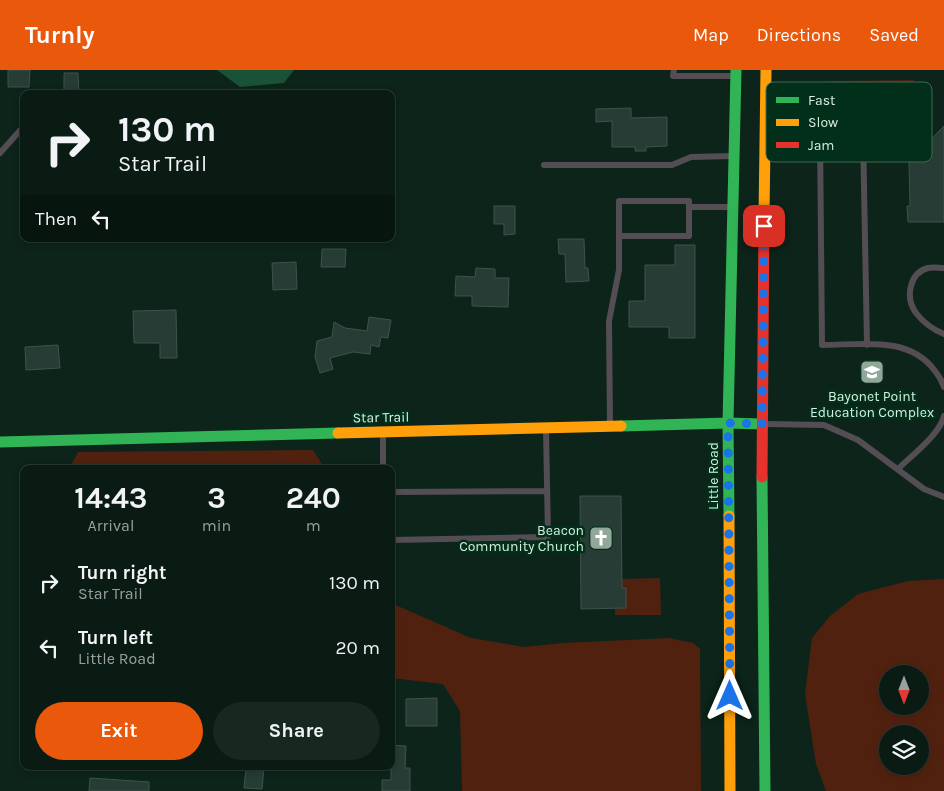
<!DOCTYPE html>
<style>
:root{--surface:#091b13;--page:#172821;--text:#f1f3f6;--muted:#99a1a0;--line:#293933;--accent:#ea580c}
body{margin:0;font-family:Karla,sans-serif;background:var(--page);color:var(--text);height:100vh;display:flex;flex-direction:column;font-size:19px;white-space:nowrap}
*{box-sizing:border-box;margin:0}
p{font-size:16px;color:var(--muted)}
.icon{flex:none;width:28px;height:28px;fill:none;stroke:currentColor;stroke-width:2;stroke-linecap:round;stroke-linejoin:round}
.map{position:relative;flex:1;overflow:hidden}
.details{position:absolute;left:20px;top:395px;width:375px;height:305px;display:flex;flex-direction:column;background:var(--surface);border-radius:10px;box-shadow:0 2px 8px #0003,0 0 0 1px var(--line)}
.details>*{flex:none}
.banner{position:absolute;left:20px;top:20px;width:375px;height:152px;border-radius:10px;box-shadow:0 2px 8px #0003,0 0 0 1px var(--line);background:#091b13;color:var(--text);overflow:hidden}
.needle{width:32px;rotate:180deg}
.tools{position:absolute;left:879px;top:595px;display:grid;gap:10px}
.tools a{display:grid;place-items:center;width:50px;height:50px;border-radius:50%;background:var(--surface);box-shadow:0 2px 8px #0003,0 0 0 1px var(--line);font-size:25px}
.pin{position:absolute;display:grid;place-items:center;width:42px;height:42px;color:#fff;margin:-21px;border-radius:10px;box-shadow:0 2px 8px #0006}
.me{position:absolute;width:55px;margin:-28px;rotate:0deg;stroke-linejoin:round;filter:drop-shadow(0 0 4px #0008)}
.turn{display:flex;align-items:center;gap:18px;height:105px;padding:0 15px;font-size:22px}
.turn .icon{width:65px;height:65px;stroke-width:2.5}
.turn b{display:block;font-size:35px;line-height:42px}
.then{display:flex;align-items:center;height:48px;padding:0 15px;background:#0003;gap:10px;font-size:19px}
.eta{display:flex;justify-content:space-evenly;align-items:center;height:85px;text-align:center}
.eta b{font-size:30px;font-weight:700;line-height:35px}
.action{display:flex;gap:10px;margin-top:auto;padding:10px 15px}
.action a{flex:1;height:58px;border-radius:30px;background:var(--accent);color:#fff;font-size:20px;font-weight:700;line-height:58px;text-align:center}
.action a+a{background:var(--page);color:var(--text)}
ul{padding:0;list-style:none}
li{display:flex;align-items:center;gap:15px;height:65px;padding:0 15px}
li div{flex:1}
li b{display:block;font-size:19px}
li em{font-style:normal}
header{display:flex;align-items:center;gap:30px;box-sizing:border-box;height:70px;padding:0 25px;background:var(--accent);color:#fff}
header strong{font-size:24px}
nav{display:flex;gap:28px;margin-inline-start:auto;font-size:18px}
.map>svg:first-child{display:block}
</style>
<header>
<strong>Turnly</strong>
<nav><a>Map</a><a>Directions</a><a>Saved</a></nav>
</header>
<div class="map">
<svg width="944" height="721" viewBox="0 0 944 721">
<rect width="100%" height="100%" fill="#0c2419"/>
<!-- green -->
<path fill="#512110" fill-rule="evenodd" d="M914,10L915,46L832,47L831,11Z
M313,380L325,399H69L78,382Z
M660,508L661,545H615V538H626V518H622V509Z
M944,509V721H826L816,694L805,624L812,568L830,546L858,524L908,511ZM888,604H920V636H888ZM888,664H920V696H888Z
M391,533L471,568L524,577L563,573L669,568L693,573L700,579L701,721H462L460,641L443,614L391,608Z"/>
<!-- water -->
<path fill="#195235" d="M217,0H294L284,13L240,17Z"/>
<!-- building -->
<path fill="#273c35" stroke="#3e534c" d="M8,0H30L29,17H8Z
M64,3H78L79,24H64Z
M631,38V48L667,47V76L646,77V81H635V77H612V51L596,52V39Z
M944,56V152H908L907,136H910L909,92Z
M494,136H515V164L504,165V154H494Z
M558,169H584L585,198H588L589,211L566,212L565,184H559Z
M675,175H695V268H669V257H629V231H645V195H675Z
M322,179H346L345,197H321Z
M296,192L297,219L273,220L272,193Z
M476,198L495,199V208H509L508,237L472,236V226H455L456,206L475,207Z
M176,240L177,288H160V273H134L133,241Z
M369,247L391,250L388,268L381,267L379,277L371,275L370,284L353,282L330,288L333,299L320,303L315,287L317,271L332,267L334,252L345,258L367,261Z
M58,275L60,298L26,300L25,277Z
M580,426H621L622,518H626V538L581,539Z
M437,628V656H406V629Z
M391,675L406,676L405,698H410V721H382V710H391Z
M246,697L264,698L262,719L244,718Z
M90,708L149,712V721H89Z"/>
<g fill="none" stroke-linecap="round" stroke-linejoin="round">
<!-- lane -->
<path stroke="#554d54" stroke-width="6" d="M674,0L673,6H732
M768,63H863L867,275
M820,63L822,275C861,275 909,265 935,301C939,306 942,311 944,317
M0,83L24,56
M544,95H672L691,87L733,86
M689,137H730
M944,198C939,198 933,197 928,198C909,203 905,228 916,243C923,252 934,260 944,264
M766,354L824,355L858,370L924,419L944,427
M610,355L609,251L619,200V131H689V166H619
M383,363V399
M898,399C911,386 940,364 944,346
M391,422L547,421
M391,470L548,467L546,359"/>
<!-- fast -->
<path stroke="#30b455" stroke-width="11" d="M621,356L728,353L762,354
M0,372L338,363
M762,407L765,721
M729,446L728,353L736,0"/>
<!-- slow -->
<path stroke="#ff9f0a" stroke-width="11" d="M764,145L766,0
M338,363L621,356
M729,446L730,721"/>
<!-- jam -->
<path stroke="#e5322d" stroke-width="11" d="M762,407L764,145"/>
</g>
<g fill="none" stroke-linecap="round" stroke-linejoin="round">
<!-- route -->
<path stroke="#1a73e8" stroke-width="9" stroke-dasharray="0 16.2" d="M730,626L728,353L762,354L764,156"/>
</g>
<!-- icons -->
<defs>
<g id="school-square" transform="scale(1.25)"><rect x="-9" y="-9" width="18" height="18" rx="4" fill="#90a79a" stroke="#022f1a"/><path d="M0-5L7-2L0 1L-7-2ZM-4 1L0 2.5L4 1V4Q0 6-4 4Z" fill="#fff"/></g>
<g id="church-square" transform="scale(1.25)"><rect x="-9" y="-9" width="18" height="18" rx="4" fill="#90a79a" stroke="#022f1a"/><path d="M-1.2-6h2.4v3.5h3.3v2.4h-3.3V6h-2.4V-.1h-3.3v-2.4h3.3Z" fill="#fff"/></g>
</defs>
<g fill-rule="evenodd">
<use href="#school-square" x="872" y="302"/>
<use href="#church-square" x="601" y="468"/>
</g>
<g text-anchor="middle" stroke-width="5" stroke-linejoin="round" paint-order="stroke">
<!-- poi labels -->
<g font-size="14" fill="#d7eedf" stroke="#022f1a">
<text x="872" y="331">Bayonet Point<tspan x="872" dy="16">Education Complex</tspan></text>
<text x="584" y="465" text-anchor="end">Beacon<tspan x="584" dy="16">Community Church</tspan></text>
</g>
<!-- street labels -->
<g font-size="14" fill="#d7eedf" stroke="#022f1a">
<text transform="translate(381 347) rotate(-1)" y="5">Star Trail</text>
<text transform="translate(713 406) rotate(-90)" y="5">Little Road</text>
</g>
</g>
<!-- legend -->
<rect x="766" y="12" width="166" height="80" rx="8" fill="#022f1a" stroke="#426855" stroke-width="1"/>
<rect x="776" y="27" width="23" height="6" fill="#30b455"/>
<rect x="776" y="49" width="23" height="7" fill="#ff9f0a"/>
<rect x="776" y="72" width="23" height="6" fill="#e5322d"/>
<g font-size="14" fill="#d7eedf">
<text x="808" y="35">Fast</text>
<text x="808" y="57">Slow</text>
<text x="808" y="80">Jam</text>
</g>
</svg>
<div class="tools">
<a><svg class="needle" viewBox="-14 -14 28 28"><path d="M0-13l5 13h-10z" fill="#e53935"/><path d="M0 13l5-13h-10z" fill="#99a1a0"/></svg></a>
<a><svg class="icon" aria-label="layers" viewBox="0 0 24 24"><path d="M12 4l9 5-9 5-9-5zM3 14l9 5 9-5"/></svg></a>
</div>
<div class="pin" style="left:764px;top:156px;background:#d93025"><svg class="icon" aria-label="arrive" viewBox="0 0 24 24"><path d="M6 21V4h12l-3 4 3 4H6"/></svg></div>
<svg class="me" style="left:730px;top:626px" viewBox="-20 -20 40 40"><path d="M0-17L14 15 0 8-14 15z" fill="#1a73e8" stroke="#fff" stroke-width="4"/></svg>
<div class="banner">
<div class="turn"><svg class="icon" aria-label="right" viewBox="0 0 24 24"><path d="M7 20v-9h11M14 6l5 5-5 5"/></svg><div><b>130 m</b>Star Trail</div></div>
<div class="then">Then<svg class="icon" aria-label="left" viewBox="0 0 24 24"><path d="M17 20v-9H6M10 6l-5 5 5 5"/></svg></div>
</div>
<section class="details">
<div class="eta">
<div><b>14:43</b><p>Arrival</p></div>
<div><b>3</b><p>min</p></div>
<div><b>240</b><p>m</p></div>
</div>
<ul>
<li><svg class="icon" aria-label="right" viewBox="0 0 24 24"><path d="M7 20v-9h11M14 6l5 5-5 5"/></svg><div><b>Turn right</b><p>Star Trail</p></div><em>130 m</em></li>
<li><svg class="icon" aria-label="left" viewBox="0 0 24 24"><path d="M17 20v-9H6M10 6l-5 5 5 5"/></svg><div><b>Turn left</b><p>Little Road</p></div><em>20 m</em></li>
</ul>
<div class="action"><a>Exit</a><a>Share</a></div>
</section>
</div>
